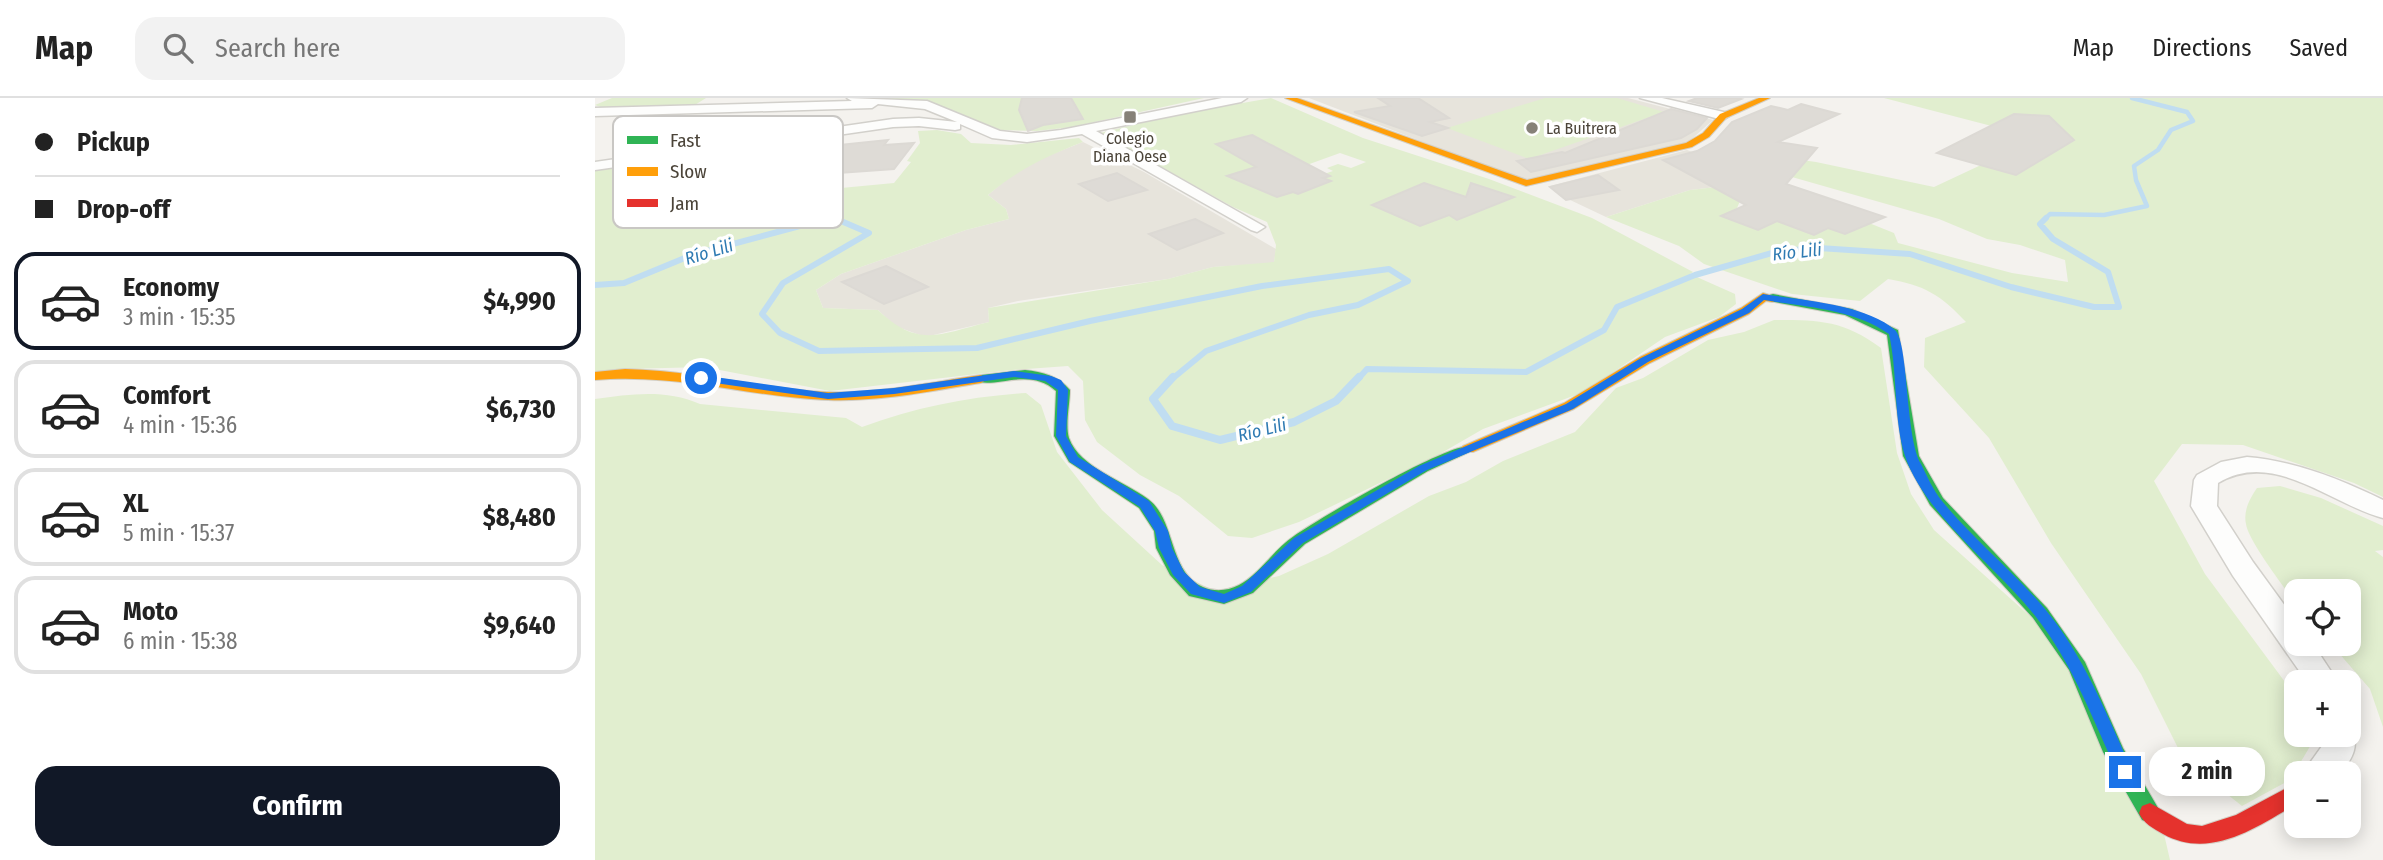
<!DOCTYPE html>
<meta charset="utf-8">
<style>
body{margin:0;font-family:"Fira Sans Condensed",sans-serif;background:#f2f2f2;color:#222;height:100vh;display:flex;flex-direction:column;font-size:26px;white-space:nowrap}
*{box-sizing:border-box;margin:0}
p{font-size:23px;color:#767676}
.icon{flex:none;width:38px;height:38px;fill:none;stroke:currentColor;stroke-width:2;stroke-linecap:round;stroke-linejoin:round}
.map{position:relative;flex:1;overflow:hidden}
.drawer{display:flex;flex-direction:column;background:#fff;width:595px}
.drawer>*{flex:none}
.guide{display:grid;align-content:center;height:154px;padding:0 35px;background:#fff}
.controls{position:absolute;left:1689px;top:481px;display:grid;gap:14px}
.controls a{display:grid;place-items:center;width:77px;height:77px;border-radius:14px;background:#fff;box-shadow:0 4px 18px #0003;font-size:35px}
.end{position:absolute;width:32px;height:32px;margin:-16px;border:9px solid #1a73e8;background:#fff;box-shadow:0 0 0 4px #fff}
.from{border-radius:50%}
.bubble{position:absolute;height:49px;border-radius:21px;background:#fff;box-shadow:0 4px 18px #0003;font-size:23px;font-weight:700;line-height:49px;text-align:center}
.guide b{display:flex;align-items:center;gap:24px;height:66px;font-size:26px}
.guide b+b{border-top:2px solid #e0e0e0}
.guide i{width:18px;height:18px;background:#222}
ul{padding:0;list-style:none}
li{display:flex;align-items:center;gap:21px;height:98px;margin:0 14px 10px;padding:0 21px;border:4px solid #e0e0e0;border-radius:21px}
li div{flex:1}
li b{display:block;font-size:26px}
li em{font-style:normal;font-weight:700}
li.active{border-color:#111827}
li>.icon{width:63px;height:63px;stroke-width:1.5}
.cta{display:flex;gap:14px;margin-top:auto;padding:14px 35px}
.cta a{flex:1;height:80px;border-radius:21px;background:#111827;color:#fff;font-size:28px;font-weight:700;line-height:80px;text-align:center}
header{display:flex;align-items:center;gap:42px;box-sizing:border-box;height:98px;padding:0 35px;background:#fff;border-bottom:2px solid #e0e0e0}
header strong{font-size:33px}
nav{display:flex;gap:38px;margin-inline-start:auto;font-size:24px}
.search{width:490px;height:63px;background:#f2f2f2;display:flex;align-items:center;gap:18px;box-sizing:border-box;padding:0 24px;border-radius:21px;color:#767676;font-size:26px}
main{display:flex;flex:1;min-height:0}
.map>svg:first-child{display:block}
.residential{fill:#e7e4dc}
.green{fill:#e1eecf;fill-rule:evenodd}
.lines{fill:none;stroke-linecap:round;stroke-linejoin:round}
.stream-far2{stroke:#c0ddf1;stroke-width:4.5}
.stream-far1{stroke:#c0ddf1;stroke-width:6}
.stream{stroke:#c0ddf1;stroke-width:8}
.building{fill:#dedbd6;stroke:#dcd9d4;stroke-width:2}
.street-casing{stroke:#d2d0cb;stroke-width:3}
.fast-casing{stroke:#d3cfc5;stroke-width:2}
.slow-casing{stroke:#d3cfc5;stroke-width:2}
.jam-casing{stroke:#d3cfc5;stroke-width:2}
.street{fill:#fdfdfc;fill-rule:evenodd}
.fast{fill:#30b455;fill-rule:evenodd}
.slow{fill:#ff9f0a;fill-rule:evenodd}
.jam{fill:#e5322d;fill-rule:evenodd}
.route{fill:#1a73e8}
.poi-dot{fill:#868178;stroke:#fff;stroke-width:2.5}
.labels{text-anchor:middle;dominant-baseline:central;stroke-width:7;stroke-linejoin:round;paint-order:stroke}
.far-poi-label{font-size:16px;fill:#4b4439;stroke:#fff;text-anchor:start}
.far-water-label{font-size:18px;font-style:italic;fill:#2e7ab2;stroke:#fff}
.key{fill:#fff;stroke:#c9c7c4;stroke-width:2}
.key-label{font-size:19px;fill:#4b4439}
</style>
<header>
<strong>Map</strong>
<div class="search"><svg class="icon" aria-label="search" viewBox="0 0 24 24"><circle cx="10" cy="10" r="6"/><path d="M15 15l6 6"/></svg>Search here</div>
<nav><a>Map</a><a>Directions</a><a>Saved</a></nav>
</header>
<main>
<section class="drawer">
<div class="guide">
<b><i class="from"></i>Pickup</b>
<b><i></i>Drop-off</b>
</div>
<ul>
<li class="active"><svg class="icon" aria-label="car" viewBox="0 0 24 24"><path d="M5 17H2v-5l4-1 3-4h7l3 4 3 1v5h-3M9 17h6M6 11h13"/><circle cx="7" cy="17" r="2"/><circle cx="17" cy="17" r="2"/></svg><div><b>Economy</b><p>3 min · 15:35</p></div><em>$4,990</em></li>
<li><svg class="icon" aria-label="car" viewBox="0 0 24 24"><path d="M5 17H2v-5l4-1 3-4h7l3 4 3 1v5h-3M9 17h6M6 11h13"/><circle cx="7" cy="17" r="2"/><circle cx="17" cy="17" r="2"/></svg><div><b>Comfort</b><p>4 min · 15:36</p></div><em>$6,730</em></li>
<li><svg class="icon" aria-label="car" viewBox="0 0 24 24"><path d="M5 17H2v-5l4-1 3-4h7l3 4 3 1v5h-3M9 17h6M6 11h13"/><circle cx="7" cy="17" r="2"/><circle cx="17" cy="17" r="2"/></svg><div><b>XL</b><p>5 min · 15:37</p></div><em>$8,480</em></li>
<li><svg class="icon" aria-label="car" viewBox="0 0 24 24"><path d="M5 17H2v-5l4-1 3-4h7l3 4 3 1v5h-3M9 17h6M6 11h13"/><circle cx="7" cy="17" r="2"/><circle cx="17" cy="17" r="2"/></svg><div><b>Moto</b><p>6 min · 15:38</p></div><em>$9,640</em></li>
</ul>
<div class="cta"><a>Confirm</a></div>
</section>
<div class="map">
<svg width="1788" height="762" viewBox="0 0 1788 762">
<rect width="100%" height="100%" fill="#f4f2ee"/>
<g class="residential">
<path d="M714 0H1033L1118 22 1090 47 932 84Z"/>
<path d="M488 44 549 74 681 151 679 165 618 169 573 181 423 203 393 210 394 224 330 239 300 228 283 212 228 210 221 192 246 176 371 132 414 121 411 111 393 97 418 76 450 59Z"/>
<path d="M1092 52 1105 57 1121 89 1095 92 1011 119 973 101 955 88Z"/>
</g>
<g class="green">
<path d="M17 0H111L95 10 11 11 0 7Z"/>
<path d="M286 0H609L477 29 442 33 406 32 332 4Z"/>
<path d="M676 0 768 40 894 81 997 120 1098 174 1095 176 1140 196 1141 206 1124 219 1070 239 989 294 888 331 843 357 704 424 657 440 633 438 584 398 545 377 502 344 490 322 488 283 473 268 417 272 235 293 109 269 31 271 0 277V72L148 50V57L141 72 165 90 163 98 299 85 316 64 312 63 325 45 323 33 342 32 366 36 376 45 416 47 484 40 488 44C452 58 422 72 393 97L411 111 414 121 371 132 246 176 221 192 228 210 283 212C324 251 344 236 394 224L393 210 573 181 618 169 679 164 681 147 672 124 638 109 505 35 574 18ZM745 55 771 64 756 70 743 66 732 70 738 73 729 76 709 68Z"/>
<path d="M950 0H1022L1069 14 934 61 852 30Z"/>
<path d="M1289 0H1788V399L1759 385 1648 347 1587 346 1559 383 1610 476 1690 584 1701 604V637H1719L1720 640 1695 682 1647 708 1589 662 1546 576 1456 445 1394 340 1329 269 1330 240 1371 224C1346 197 1329 187 1293 181L1265 203 1197 196 1109 166 1084 148 1011 119 1095 92 1121 89 1145 103 1142 110 1127 118 1207 111 1234 130 1249 136 1274 125 1299 135 1303 145 1417 175 1473 184 1470 162 1425 147 1392 141 1344 121 1162 69 1163 56 1221 64 1339 89 1386 67 1421 77 1458 55 1435 38Z"/>
<path d="M1179 222C1224 222 1248 222 1286 250L1302 355 1316 396 1339 432 1457 538 1569 736 1575 762H0V301C36 296 71 291 105 306L251 320 267 329C322 309 373 299 431 295L446 307 462 354 507 412 567 467 620 493 684 478 733 456 834 398 871 384 908 363 980 334 1021 290 1048 280 1113 242 1149 234Z"/>
<path d="M1685 388 1726 400 1788 428V452L1780 453 1788 459V629L1775 591 1736 546H1754V494H1701V505C1690 491 1653 442 1651 426 1648 413 1655 400 1662 390Z"/>
</g>
<g class="lines">
<path class="stream-far2" d="M1449 122 1455 116 1509 117 1552 108 1541 82 1539 68 1563 52 1576 32 1598 23 1592 14 1537 0"/>
<g class="stream-far1">
<path d="M0 187 29 185 97 157 216 125 246 123 274 135 188 185 167 216 185 235 224 253 382 250 495 223 667 188 794 171 813 183 763 207 714 217 611 253 577 281"/>
<path d="M763 281 772 271 931 274 1009 232 1022 209 1100 177 1184 153 1224 150 1315 156 1416 189 1499 209H1524L1513 174 1458 141 1445 126 1451 120"/>
</g>
<path class="stream" d="M578 279 558 301 577 328 625 342 699 324 741 303 764 279"/>
</g>
<g class="building">
<path d="M427 0H476L488 21 448 27 433 33 424 12Z"/>
<path d="M783 0H823L854 20 835 24 853 30 827 38 759 14 795 8Z"/>
<path d="M1102 0H1141L1146 1 1123 10 1094 3Z"/>
<path d="M1206 6 1244 16 1183 44 1222 50 1191 86 1290 119 1250 136 1233 130 1219 137 1182 123 1163 132 1126 118 1151 107 1068 62 1102 53 1120 43 1137 24 1176 8 1193 12Z"/>
<path d="M1076 11 1112 20 1102 31 1086 40 936 74 922 63 967 54 970 55Z"/>
<path d="M1419 16 1454 18 1479 42 1421 77 1342 55Z"/>
<path d="M657 37 735 78 728 80 736 83 703 96 698 94 682 99 632 78 661 69 621 46Z"/>
<path d="M293 42 289 47 319 45 299 71 243 75 233 91 205 94 211 85 122 96 116 111 68 112 80 104 71 105 135 64 134 67 144 66 148 57Z"/>
<path d="M522 75 552 92 513 103 484 86Z"/>
<path d="M1003 77 1024 92 971 102 955 89Z"/>
<path d="M829 85 871 99 876 85 919 99 862 122 854 117 825 128 777 107Z"/>
<path d="M600 121 628 135 582 152 554 136Z"/>
<path d="M291 168 333 189 289 206 247 184Z"/>
</g>
<g class="lines">
<defs>
<g id="street">
<path d="M252 0 332 3 405 33 432 36 466 32 627 0H652L646 4 501 33 670 129 662 134 656 132 487 36 432 44 397 40 365 26V31L360 32 324 28 298 29 0 72V64L298 21 324 20 362 24 330 11 283 6 277 10 0 18V10L257 3Z"/>
<path d="M1045 0H1067L1133 15 1134 18 1128 22Z"/>
<path d="M1652 359C1700 363 1745 381 1788 402V420C1735 406 1679 351 1623 385L1622 408 1658 464 1701 523V546H1718L1743 584H1712L1638 478 1596 408 1599 382 1602 377 1626 364Z"/>
<path d="M1754 627C1766 646 1758 660 1745 676H1707L1727 648V637H1754Z"/>
</g>
<g id="fast">
<path d="M1178 196 1257 211 1303 232 1324 358 1348 400 1452 510 1490 564 1528 650 1566 715 1563 722 1555 725 1547 722 1508 654 1474 572 1438 520 1335 407 1308 358 1292 237 1250 217 1174 203V197Z"/>
<path d="M430 272C448 274 463 278 475 292 475 306 470 327 474 340 485 370 528 382 553 401 581 421 573 474 608 489 620 494 632 493 644 487 665 476 679 451 699 438 723 421 857 342 878 348L881 351 833 373 710 446 658 495 629 506 594 498 575 477 561 450 559 433 544 410 474 364 459 338 461 293C433 267 395 294 379 281L386 277Z"/>
</g>
<g id="slow">
<path d="M690 0H702L932 82 1091 45 1108 35 1125 16 1164 0H1175L1131 20 1114 39 1097 49 931 88Z"/>
<path d="M1168 195 1184 200 1178 204 1171 203 1154 216 1055 265 979 311 878 354H868L865 351 868 348 969 305 1045 259 1146 210Z"/>
<path d="M30 271C98 272 164 291 232 294 283 296 335 284 386 277L393 281 386 285C335 293 284 304 233 302 153 299 82 275 0 282V274Z"/>
</g>
<path id="jam" d="M1701 685V706C1661 730 1615 762 1568 736 1559 731 1548 725 1544 715L1547 708 1555 705 1592 726 1607 728 1641 717Z"/>
</defs>
<use href="#street" class="street-casing"/>
<use href="#fast" class="fast-casing"/>
<use href="#slow" class="slow-casing"/>
<use href="#jam" class="jam-casing"/>
<use href="#street" class="street"/>
<use href="#fast" class="fast"/>
<use href="#slow" class="slow"/>
<use href="#jam" class="jam"/>
</g>
<path class="route" d="M1168 196C1205 202 1271 206 1300 232 1314 245 1310 339 1326 366 1332 378 1338 392 1347 403 1378 441 1418 473 1450 511 1490 559 1512 618 1538 674L1536 679H1525C1498 624 1479 567 1441 519 1403 470 1329 416 1310 358 1298 319 1303 276 1294 236 1259 211 1211 209 1169 202L1154 215 1053 264 978 311 832 372 708 445 656 494 629 505 596 496 578 477 564 450 560 433 545 409 475 364 461 338 463 292 450 283 419 279 299 296 233 301 106 283 101 280 106 277 233 295 299 290 419 273 456 278 466 282 473 292 471 338 483 359 554 403 573 433 577 450 589 474 605 489 629 496 647 488 699 440 824 368 971 306 1046 260 1147 211Z"/>
<g class="poi-dot">
<rect x="528" y="12" width="14" height="14" rx="3.5"/>
<circle cx="937" cy="30" r="7"/>
</g>
<g class="labels">
<g class="far-poi-label">
<text x="951" y="30">La Buitrera</text>
<text x="535" y="40" text-anchor="middle">Colegio<tspan x="535" dy="18">Diana Oese</tspan></text>
</g>
<g class="far-water-label">
<text transform="translate(114 154) rotate(-17)">Río Lili</text>
<text transform="translate(1202 154) rotate(-6)">Río Lili</text>
<text transform="translate(667 332) rotate(-14)">Río Lili</text>
</g>
</g>
<rect x="18" y="18" width="230" height="112" rx="10" class="key"/>
<rect x="32" y="38" width="31" height="8" fill="#30b455"/>
<rect x="32" y="69" width="31" height="9" fill="#ff9f0a"/>
<rect x="32" y="101" width="31" height="8" fill="#e5322d"/>
<g class="key-label">
<text x="75" y="49">Fast</text>
<text x="75" y="80">Slow</text>
<text x="75" y="112">Jam</text>
</g>
</svg>
<div class="controls">
<a><svg class="icon" aria-label="locate" viewBox="0 0 24 24"><circle cx="12" cy="12" r="6"/><path d="M12 2v4M12 18v4M2 12h4M18 12h4"/></svg></a>
<a>+</a>
<a>−</a>
</div>
<i class="end from" style="left:106px;top:280px"></i>
<i class="end" style="left:1530px;top:674px"></i>
<div class="bubble" style="left:1554px;top:649px;width:116px">2 min</div>
</div>
</main>
